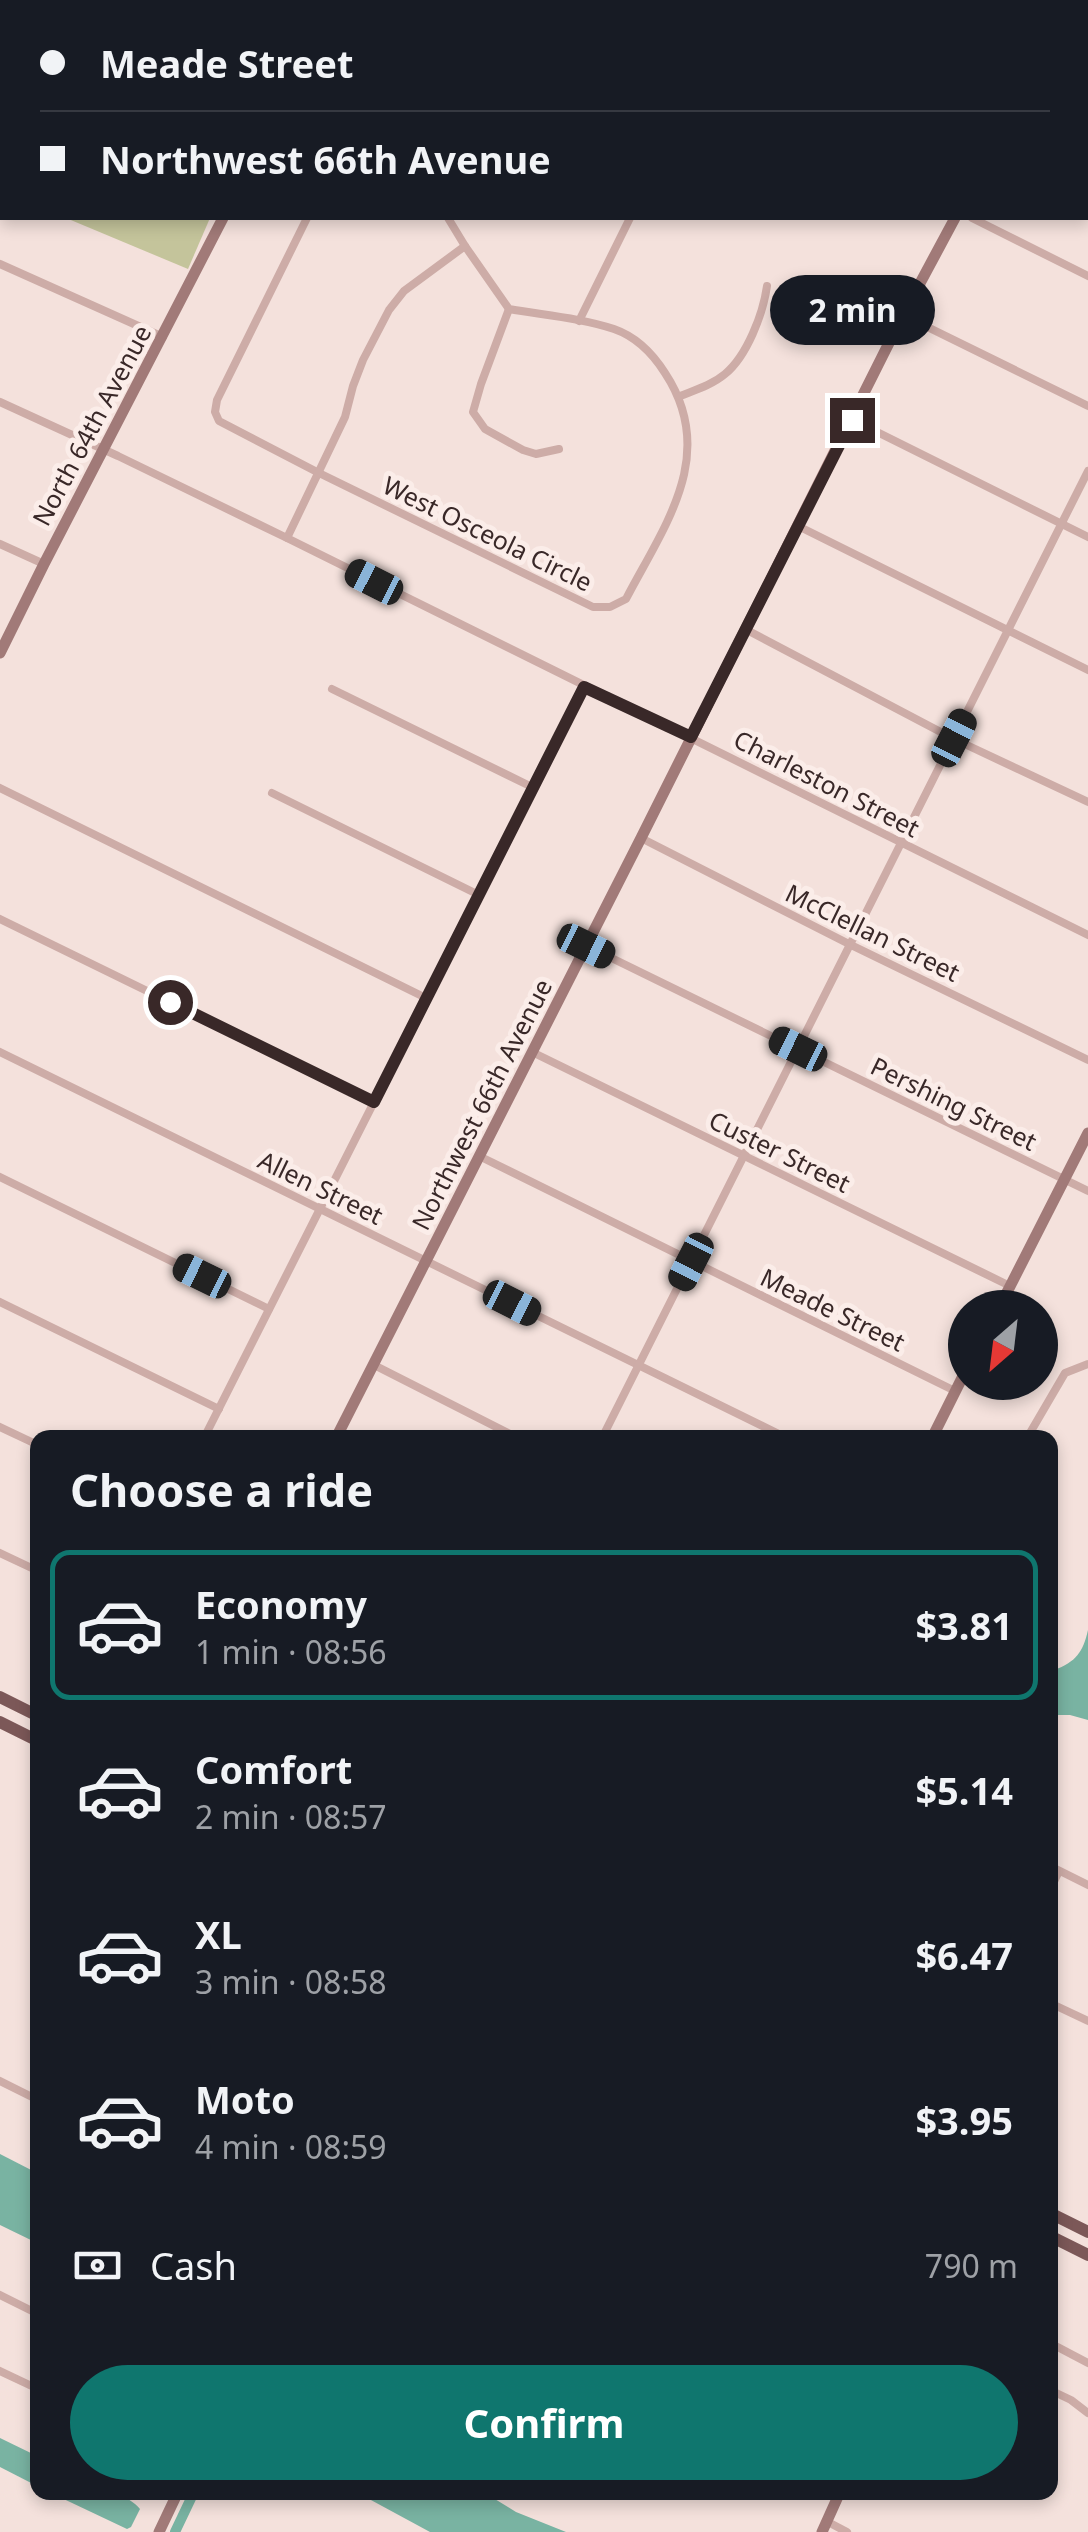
<!DOCTYPE html>
<meta charset="utf-8">
<style>
body{margin:0;font-family:"Noto Sans",sans-serif;background:#242831;color:#f1f3f6;height:100vh;display:flex;flex-direction:column;font-size:38px;white-space:nowrap}
*{box-sizing:border-box;margin:0}
p{font-size:32px;color:#9ea1a6}
.icon{flex:none;width:55px;height:55px;fill:none;stroke:currentColor;stroke-width:2;stroke-linecap:round;stroke-linejoin:round}
.map{position:relative;flex:1;overflow:hidden}
.sheet{position:absolute;left:30px;top:1430px;width:1028px;height:1070px;display:flex;flex-direction:column;background:#171b24;border-radius:20px;box-shadow:0 5px 15px #0003}
.sheet>*{flex:none}
.guide{position:absolute;left:0px;top:0px;width:1090px;height:220px;box-shadow:0 5px 15px #0003;display:grid;align-content:center;height:220px;padding:0 40px;background:#171b24}
.needle{width:65px;rotate:208deg}
.fabs{position:absolute;left:948px;top:1290px;display:grid;gap:20px}
.fabs a{display:grid;place-items:center;width:110px;height:110px;border-radius:50%;background:#171b24;box-shadow:0 5px 15px #0003;font-size:50px}
.end{position:absolute;width:45px;height:45px;margin:-22px;border:12px solid #392828;background:#fff;box-shadow:0 0 0 5px #fff}
.from{border-radius:50%}
.bubble{position:absolute;height:70px;border-radius:35px;background:#171b24;box-shadow:0 5px 15px #0003;font-size:32px;font-weight:700;line-height:70px;text-align:center}
.car{position:absolute;width:30px;height:60px;margin:-30px -15px;border-radius:12px;box-shadow:0 0 8px 2px #0007;background:linear-gradient(#222 24%,#8ab4d8 0 40%,#222 0 76%,#8ab4d8 0 86%,#222 0)}
.guide b{display:flex;align-items:center;gap:35px;height:95px;font-size:38px}
.guide b+b{border-top:2px solid #363941}
.guide i{width:25px;height:25px;background:#f1f3f6}
ul{padding:0;list-style:none}
li{display:flex;align-items:center;gap:30px;height:150px;margin:0 20px 15px;padding:0 20px;border:5px solid transparent;border-radius:20px}
li div{flex:1}
li b{display:block;font-size:38px}
li em{font-style:normal;font-weight:700}
li.active{border-color:#0f766e}
li>.icon{width:90px;height:90px;stroke-width:1.5}
h2{padding:0 40px;font-size:45px;line-height:120px}
.pay{display:flex;align-items:center;gap:25px;height:110px;padding:0 40px;font-size:38px}
.pay p{margin-inline-start:auto}
.primary-button{display:flex;gap:20px;margin-top:auto;padding:20px 40px}
.primary-button a{flex:1;height:115px;border-radius:60px;background:#0f766e;color:#fff;font-size:40px;font-weight:700;line-height:115px;text-align:center}
.map>svg:first-child{display:block}
.green{fill:#c4c49b}
.water{fill:#79b3a2}
.lines{fill:none;stroke-linecap:round;stroke-linejoin:round}
.canal{stroke:#79b3a2;stroke-width:10}
.street{stroke:#cdaca7;stroke-width:8}
.secondary{stroke:#a17a78;stroke-width:11}
.primary{stroke:#7c5858;stroke-width:12}
.route{stroke:#392828;stroke-width:12}
.labels{text-anchor:middle;dominant-baseline:central;stroke-width:10;stroke-linejoin:round;paint-order:stroke}
.street-label{font-size:25px;fill:#392828;stroke:#fbede9}
</style>
<div class="map">
<svg width="1088" height="2532" viewBox="0 0 1088 2532">
<rect width="100%" height="100%" fill="#f4e1dc"/>
<path class="green" d="M66 218H210L188 269Z"/>
<g class="water">
<path d="M1088 1630V1720L1070 1715H1050V1669L1054 1670C1076 1662 1083 1652 1088 1630Z"/>
<path d="M0 2154 37 2173V2243L0 2225Z"/>
<path d="M0 2438 37 2456V2486L0 2467Z"/>
<path d="M51 2493C80 2492 120 2485 140 2509L131 2527 127 2529Z"/>
<path d="M358 2493H485L516 2512 566 2532H430Z"/>
</g>
<g class="lines">
<path class="canal" d="M175 2532 194 2492"/>
<g class="street">
<path d="M249 0 254 2"/>
<path d="M640 0 645 2"/>
<path d="M796 2 797 0"/>
<path d="M1088 11V12"/>
<path d="M307 218 217 400 215 412 219 421 319 473 593 607H610L626 599C664 526 719 455 665 373 653 354 637 337 614 329 581 318 543 315 509 309L465 246 448 218"/>
<path d="M972 218 1088 276"/>
<path d="M0 264 163 337"/>
<path d="M509 309 481 384 473 412 485 429 523 450 536 454 559 449"/>
<path d="M903 315 1088 406"/>
<path d="M579 321 630 218"/>
<path d="M680 396C695 390 712 385 725 374 747 356 763 314 767 286"/>
<path d="M0 402 118 456 287 538 1088 935"/>
<path d="M851 419 1088 537"/>
<path d="M798 526 1088 670"/>
<path d="M287 538 345 417 353 386 363 360 389 310 404 291 465 246"/>
<path d="M0 544 44 564"/>
<path d="M745 629 954 739 1088 802"/>
<path d="M332 689 534 788"/>
<path d="M0 788 426 998"/>
<path d="M272 793 479 895"/>
<path d="M641 838 851 945 1088 1060"/>
<path d="M0 919 374 1102"/>
<path d="M587 946 1088 1191"/>
<path d="M0 1052 787 1438"/>
<path d="M532 1052 1010 1286"/>
<path d="M479 1156 955 1391"/>
<path d="M0 1177 269 1309"/>
<path d="M0 1302 219 1409"/>
<path d="M374 1365 518 1438"/>
<path d="M0 1427 38 1445"/>
<path d="M204 1438 584 687"/>
<path d="M602 1438 1088 471"/>
<path d="M1027 1438 1065 1373 1088 1364"/>
<path d="M0 1553 38 1571"/>
<path d="M1050 1866 1088 1885"/>
<path d="M1050 1890 1059 1871"/>
<path d="M1050 2003 1088 2021"/>
<path d="M0 2081 38 2100"/>
<path d="M0 2295 38 2314"/>
<path d="M1050 2343 1088 2363"/>
<path d="M0 2371 38 2389"/>
<path d="M1050 2390 1071 2400 1088 2413"/>
<path d="M828 2522 847 2532"/>
</g>
<g class="secondary">
<path d="M327 2 328 0"/>
<path d="M341 2 343 0"/>
<path d="M1066 2 1067 0"/>
<path d="M0 653 44 564 223 218"/>
<path d="M999 1308 1088 1133"/>
<path d="M336 1438 641 838 903 315 955 218"/>
<path d="M932 1438 965 1372"/>
<path d="M159 2532 178 2492"/>
<path d="M822 2532 840 2492"/>
</g>
<g class="primary">
<path d="M0 1697 38 1716"/>
<path d="M0 1722 38 1741"/>
<path d="M1050 2213 1088 2232"/>
<path d="M1050 2236 1088 2255"/>
</g>
</g>
<g class="lines">
<path class="route" d="M170 1002 374 1102 584 687 691 737 852 420"/>
</g>
<g class="labels">
<g class="street-label">
<text transform="translate(91 425) rotate(-62)">North 64th Avenue</text>
<text transform="translate(488 533) rotate(26)">West Osceola Circle</text>
<text transform="translate(827 783) rotate(27)">Charleston Street</text>
<text transform="translate(873 932) rotate(26)">McClellan Street</text>
<text transform="translate(954 1103) rotate(26)">Pershing Street</text>
<text transform="translate(481 1104) rotate(-63)">Northwest 66th Avenue</text>
<text transform="translate(780 1151) rotate(26)">Custer Street</text>
<text transform="translate(321 1187) rotate(26)">Allen Street</text>
<text transform="translate(833 1309) rotate(26)">Meade Street</text>
</g>
</g>
</svg>
<div class="fabs">
<a><svg class="needle" viewBox="-14 -14 28 28"><path d="M0-13l5 13h-10z" fill="#e53935"/><path d="M0 13l5-13h-10z" fill="#9ea1a6"/></svg></a>
</div>
<i class="end from" style="left:170px;top:1002px"></i>
<i class="end" style="left:852px;top:420px"></i>
<div class="bubble" style="left:770px;top:275px;width:165px">2 min</div>
<i class="car" style="left:374px;top:582px;rotate:297deg"></i>
<i class="car" style="left:954px;top:738px;rotate:27deg"></i>
<i class="car" style="left:586px;top:946px;rotate:116deg"></i>
<i class="car" style="left:798px;top:1049px;rotate:296deg"></i>
<i class="car" style="left:691px;top:1262px;rotate:207deg"></i>
<i class="car" style="left:202px;top:1276px;rotate:296deg"></i>
<i class="car" style="left:512px;top:1303px;rotate:117deg"></i>
<div class="guide">
<b><i class="from"></i>Meade Street</b>
<b><i></i>Northwest 66th Avenue</b>
</div>
<section class="sheet">
<h2>Choose a ride</h2>
<ul>
<li class="active"><svg class="icon" aria-label="car" viewBox="0 0 24 24"><path d="M5 17H2v-5l4-1 3-4h7l3 4 3 1v5h-3M9 17h6M6 11h13"/><circle cx="7" cy="17" r="2"/><circle cx="17" cy="17" r="2"/></svg><div><b>Economy</b><p>1 min · 08:56</p></div><em>$3.81</em></li>
<li><svg class="icon" aria-label="car" viewBox="0 0 24 24"><path d="M5 17H2v-5l4-1 3-4h7l3 4 3 1v5h-3M9 17h6M6 11h13"/><circle cx="7" cy="17" r="2"/><circle cx="17" cy="17" r="2"/></svg><div><b>Comfort</b><p>2 min · 08:57</p></div><em>$5.14</em></li>
<li><svg class="icon" aria-label="car" viewBox="0 0 24 24"><path d="M5 17H2v-5l4-1 3-4h7l3 4 3 1v5h-3M9 17h6M6 11h13"/><circle cx="7" cy="17" r="2"/><circle cx="17" cy="17" r="2"/></svg><div><b>XL</b><p>3 min · 08:58</p></div><em>$6.47</em></li>
<li><svg class="icon" aria-label="car" viewBox="0 0 24 24"><path d="M5 17H2v-5l4-1 3-4h7l3 4 3 1v5h-3M9 17h6M6 11h13"/><circle cx="7" cy="17" r="2"/><circle cx="17" cy="17" r="2"/></svg><div><b>Moto</b><p>4 min · 08:59</p></div><em>$3.95</em></li>
</ul>
<div class="pay"><svg class="icon" aria-label="cash" viewBox="0 0 24 24"><path d="M3 7h18v10H3z"/><circle cx="12" cy="12" r="2"/></svg>Cash<p>790 m</p></div>
<div class="primary-button"><a>Confirm</a></div>
</section>
</div>
